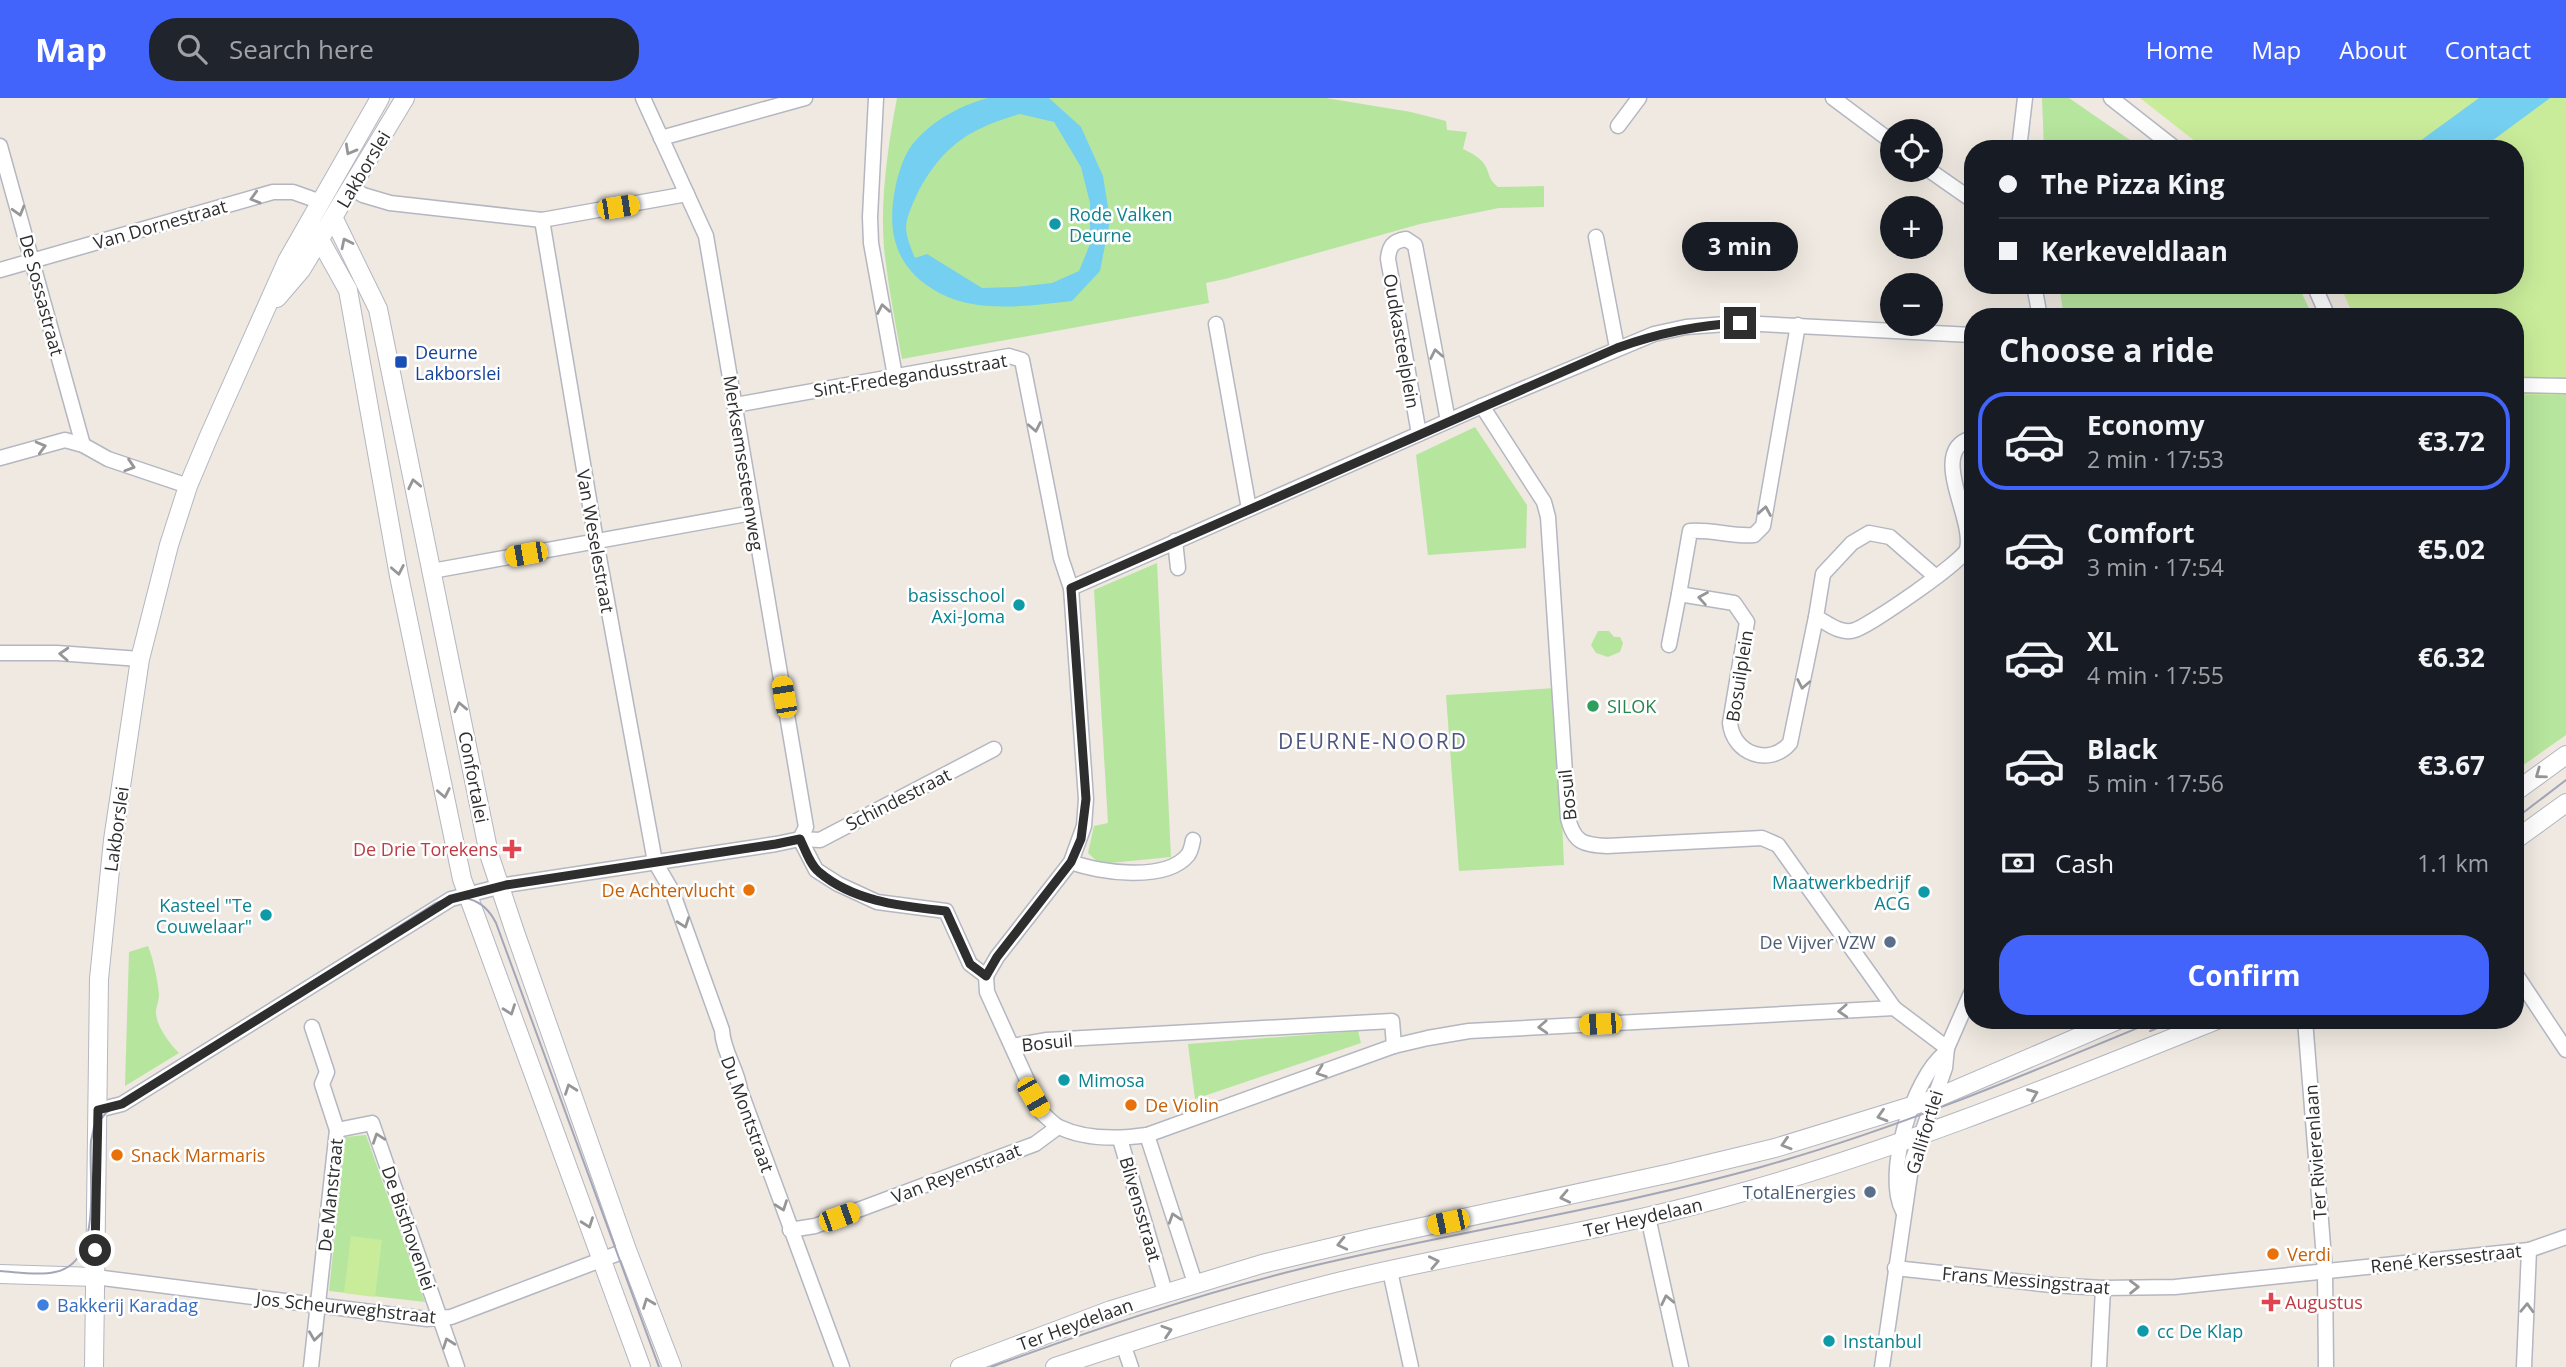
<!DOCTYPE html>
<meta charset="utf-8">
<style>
body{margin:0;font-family:"Open Sans",sans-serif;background:#20242c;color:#f1f3f6;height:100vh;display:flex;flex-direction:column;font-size:26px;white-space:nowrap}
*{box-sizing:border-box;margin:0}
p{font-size:23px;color:#9ea1a6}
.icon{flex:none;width:38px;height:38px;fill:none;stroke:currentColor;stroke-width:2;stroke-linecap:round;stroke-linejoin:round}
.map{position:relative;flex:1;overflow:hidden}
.sheet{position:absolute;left:1964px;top:210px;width:560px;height:721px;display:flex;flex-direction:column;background:#171b24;border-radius:28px;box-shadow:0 7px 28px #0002}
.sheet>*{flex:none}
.hud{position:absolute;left:1964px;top:42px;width:560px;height:154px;border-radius:28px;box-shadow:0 7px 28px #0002;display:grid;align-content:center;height:154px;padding:0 35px;background:#171b24}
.buttons{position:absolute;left:1880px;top:21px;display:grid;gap:14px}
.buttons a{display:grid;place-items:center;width:63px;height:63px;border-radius:50%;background:#171b24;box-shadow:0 7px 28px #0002;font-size:35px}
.end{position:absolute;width:32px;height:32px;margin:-16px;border:9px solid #2e2e2e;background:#fff;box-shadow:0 0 0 4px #fff}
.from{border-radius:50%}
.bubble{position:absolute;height:49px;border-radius:24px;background:#171b24;box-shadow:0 7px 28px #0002;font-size:23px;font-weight:700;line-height:49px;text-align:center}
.car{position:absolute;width:21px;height:42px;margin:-21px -10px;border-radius:9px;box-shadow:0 0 5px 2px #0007;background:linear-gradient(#f5c518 24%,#345 0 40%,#f5c518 0 76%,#345 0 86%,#f5c518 0)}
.hud b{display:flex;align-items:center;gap:24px;height:66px;font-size:26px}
.hud b+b{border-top:2px solid #363941}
.hud i{width:18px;height:18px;background:#f1f3f6}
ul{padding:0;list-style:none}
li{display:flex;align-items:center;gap:21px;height:98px;margin:0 14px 10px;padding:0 21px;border:4px solid transparent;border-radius:28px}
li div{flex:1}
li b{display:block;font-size:26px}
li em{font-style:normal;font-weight:700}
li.selected{border-color:#4264fb}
li>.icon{width:63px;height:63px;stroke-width:1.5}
h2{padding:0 35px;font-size:32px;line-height:84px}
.pay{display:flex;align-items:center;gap:18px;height:77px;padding:0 35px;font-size:26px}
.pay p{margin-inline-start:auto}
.cta{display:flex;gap:14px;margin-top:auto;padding:14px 35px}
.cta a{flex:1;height:80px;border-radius:28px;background:#4264fb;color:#fff;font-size:28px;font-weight:700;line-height:80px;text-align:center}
header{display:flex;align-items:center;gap:42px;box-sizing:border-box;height:98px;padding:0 35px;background:#4264fb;color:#fff}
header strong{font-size:33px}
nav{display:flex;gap:38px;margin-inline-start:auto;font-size:24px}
.search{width:490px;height:63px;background:#20242c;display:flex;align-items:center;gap:18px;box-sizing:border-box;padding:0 24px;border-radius:28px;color:#9ea1a6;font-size:26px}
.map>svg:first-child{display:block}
.green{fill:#b6e59e}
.pitch{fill:#c9ec9a}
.water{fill:#75cff0;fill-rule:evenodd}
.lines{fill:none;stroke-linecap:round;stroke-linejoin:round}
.minor-casing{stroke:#b4b7c1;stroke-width:17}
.tertiary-casing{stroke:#b4b7c1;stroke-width:20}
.minor{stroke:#fff;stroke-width:14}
.tertiary{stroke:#fff;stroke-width:18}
.tram{stroke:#a3a6b8;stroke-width:2}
.oneway{stroke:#969696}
.route{stroke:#2e2e2e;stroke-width:9}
.culture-dot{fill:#0f9aa8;stroke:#fff;stroke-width:2.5}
.transit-dot{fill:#1a4fb4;stroke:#fff;stroke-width:2.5}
.leisure-dot{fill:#2e9e5b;stroke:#fff;stroke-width:2.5}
.health-dot{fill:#e0444e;stroke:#fff;stroke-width:2.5}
.food-dot{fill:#e8710a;stroke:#fff;stroke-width:2.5}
.service-dot{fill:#5c6f8a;stroke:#fff;stroke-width:2.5}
.shop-dot{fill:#3f7fe0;stroke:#fff;stroke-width:2.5}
.labels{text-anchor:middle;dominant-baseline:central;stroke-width:5;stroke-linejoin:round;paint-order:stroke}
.street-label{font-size:18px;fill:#2e2e2e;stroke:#fff}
.culture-label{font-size:18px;fill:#0d838f;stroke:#fff;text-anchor:start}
.transit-label{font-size:18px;fill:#164399;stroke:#fff;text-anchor:start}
.leisure-label{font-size:18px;fill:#27864d;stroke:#fff;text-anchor:start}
.health-label{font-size:18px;fill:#be3a42;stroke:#fff;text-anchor:end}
.food-label{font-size:18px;fill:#c56008;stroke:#fff;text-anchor:start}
.service-label{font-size:18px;fill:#4e5e75;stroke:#fff;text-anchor:end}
.shop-label{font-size:18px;fill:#366cbe;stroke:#fff;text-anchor:start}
.quarter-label{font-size:21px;letter-spacing:2px;fill:#4d5680;stroke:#fff}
</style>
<header>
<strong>Map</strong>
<div class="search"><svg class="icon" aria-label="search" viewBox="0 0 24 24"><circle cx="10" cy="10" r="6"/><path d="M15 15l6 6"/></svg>Search here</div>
<nav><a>Home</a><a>Map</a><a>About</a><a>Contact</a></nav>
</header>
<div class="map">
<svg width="2566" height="1269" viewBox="0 0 2566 1269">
<rect width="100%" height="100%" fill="#efe9e1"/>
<g class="green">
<path d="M897 0H1326L1411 14 1446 23 1447 32 1467 34 1463 51C1471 55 1482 60 1486 69 1491 80 1488 80 1498 89L1544 88V109L1499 110 1420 126 1225 181 1206 185 1209 205 902 261C895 224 888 187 884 150 880 101 888 48 897 0Z"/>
<path d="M2042 0H2069L2143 51H2044Z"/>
<path d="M2059 187H2298L2313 219H2064Z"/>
<path d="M2515 297H2566V637L2515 673Z"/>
<path d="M1475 329 1527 407 1526 450 1428 457 1416 357Z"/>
<path d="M1157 465 1171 759 1100 766 1088 755 1094 728 1108 725 1094 492Z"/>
<path d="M1598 533H1609L1614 539H1620L1623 545 1620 554 1608 559 1596 555 1591 547Z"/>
<path d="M1556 590 1564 767 1459 773 1446 597Z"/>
<path d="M148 848C154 864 157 879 159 896 159 902 157 907 156 912 155 927 169 945 179 955L125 988 129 854Z"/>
<path d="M1358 933 1361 945 1195 1001 1188 946Z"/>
<path d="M366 1037 425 1204 329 1193 345 1039Z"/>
</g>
<g class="pitch">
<path d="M2140 0H2566V297H2515V219H2354L2340 187H2515V51H2205Z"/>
<path d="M351 1138 382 1142 375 1199 344 1195Z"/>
</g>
<g class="water">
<path d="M988 0H1049L1081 29 1103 78 1110 122 1100 173 1072 203C1027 208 971 217 931 190 892 165 887 128 896 86 899 74 904 57 912 47 931 23 959 8 988 0ZM1020 16 1054 24 1081 69 1090 105V146L1079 173 1052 185 1015 189 982 190 927 156 915 160C911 150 906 139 906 128 907 117 914 103 919 92 944 47 971 30 1020 16Z"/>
<path d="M2479 0H2550L2481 51H2409Z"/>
</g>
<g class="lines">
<defs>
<g id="minor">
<path d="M643 0 706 138 806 729 800 741"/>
<path d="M876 0 870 119 871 145 895 278"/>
<path d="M1833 0 1892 44"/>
<path d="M2111 0 2176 51"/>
<path d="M1618 28 1639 0"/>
<path d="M661 40 805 0"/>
<path d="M0 48 83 347"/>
<path d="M2019 51 2025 0"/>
<path d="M1929 72 1972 102"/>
<path d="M352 90 363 97 390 105 542 122 687 96"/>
<path d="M542 122 596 443 655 764 672 793 722 932C723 954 737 970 740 992L842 1269"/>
<path d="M1596 139 1617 250"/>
<path d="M0 172 273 94H293L321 104"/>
<path d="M2034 187 2040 219"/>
<path d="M2314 187 2328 219"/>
<path d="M1216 226 1249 411"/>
<path d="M1798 227 1763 428 1754 437C1732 439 1712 431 1690 433L1679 496 1734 505 1747 524 1730 625C1733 656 1770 669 1790 645L1816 519"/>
<path d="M2515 287 2566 288"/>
<path d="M735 307 1009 258 1022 262 1061 460 1071 490 1086 701 1084 728 1071 764 997 859 986 878"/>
<path d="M1482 308 1544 404 1548 419 1568 720C1574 745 1584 747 1607 748L1762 740 1778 747 1894 910"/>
<path d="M1419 336 1388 161C1389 148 1393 143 1406 141L1415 147 1448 323"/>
<path d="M0 360 65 342 83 347 108 361 188 388"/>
<path d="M1175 443 1178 470"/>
<path d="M432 473 752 415"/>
<path d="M1936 479 1890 439 1869 435 1852 445 1823 476 1816 519C1827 525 1841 537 1855 532 1870 527 1964 463 1967 451 1975 420 1927 353 1972 340"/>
<path d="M1071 490 1482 308 1654 236 1686 229 1740 225 1972 237"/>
<path d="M1669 547 1679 496"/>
<path d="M0 555H57L140 561"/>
<path d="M800 741 816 772 838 786 877 804 946 813 970 866 986 878 987 894 1042 1015C1047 1019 1053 1026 1059 1029 1086 1042 1119 1041 1147 1037L1394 948 1428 940 1469 933 1894 910 1947 950"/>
<path d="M1071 764C1100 775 1166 784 1188 757 1191 753 1192 747 1193 742"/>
<path d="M2515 875 2566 952"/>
<path d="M2305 922 2325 1173 2326 1269"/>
<path d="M1012 948 1047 942 1392 923 1394 948"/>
<path d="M98 1012 122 1006 451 801 506 787 776 746 800 741 820 742 994 651"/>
<path d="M337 1032 372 1025 457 1269"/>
<path d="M1147 1037 1195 1185"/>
<path d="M1120 1041 1165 1194"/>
<path d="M1903 1113C1883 1077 1913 980 1945 955"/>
<path d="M1648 1119 1681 1269"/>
<path d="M790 1132 815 1128 1035 1046 1058 1029"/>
<path d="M1895 1170 2052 1187 2103 1190 2175 1189 2529 1152 2566 1139"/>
<path d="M1390 1173 1411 1269"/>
<path d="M95 1179 427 1221 451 1219 627 1152"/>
<path d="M1123 1246 1131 1269"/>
<path d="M311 1269 337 1032 322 986 327 974 312 929"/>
<path d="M1882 1269 1912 1063 1945 970 1947 950 1972 893"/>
<path d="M2099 1269 2103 1190"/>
<path d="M2524 1269 2529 1152"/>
</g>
<g id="tertiary">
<path d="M333 119 378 211 489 756 515 834 627 1152 672 1269"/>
<path d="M310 124 348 192 399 478 462 781 641 1269"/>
<path d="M277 200 301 172 405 0"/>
<path d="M2515 694 2566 657"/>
<path d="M2515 742 2566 705"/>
<path d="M0 1176 95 1179"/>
<path d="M94 1269 99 881 113 742 140 561 169 447 188 388 209 338 287 163 380 0"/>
<path d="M960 1269 1111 1212 1262 1166 1371 1140 1671 1075 1775 1050 1934 1001 2118 922"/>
<path d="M1055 1269C1150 1237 1245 1207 1342 1183 1466 1153 1594 1135 1718 1101 1889 1055 2053 988 2217 922"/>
</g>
</defs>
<use href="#minor" class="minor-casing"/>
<use href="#tertiary" class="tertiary-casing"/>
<use href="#minor" class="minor"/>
<use href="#tertiary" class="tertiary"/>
<g class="tram">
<path d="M2515 721 2566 682"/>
<path d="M2150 933 2177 922"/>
<path d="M0 1173C17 1174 38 1178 55 1174 104 1165 88 1080 91 1043L94 1029 106 1015 434 806C460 794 483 799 496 825L659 1269"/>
<path d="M991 1269C1093 1232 1195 1197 1300 1171 1453 1134 1610 1111 1761 1069 1897 1031 2027 976 2157 922"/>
</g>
</g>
<defs><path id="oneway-chevron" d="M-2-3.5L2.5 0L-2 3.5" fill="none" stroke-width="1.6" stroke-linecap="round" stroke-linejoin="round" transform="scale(1.75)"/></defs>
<g class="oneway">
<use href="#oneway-chevron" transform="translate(350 52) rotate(119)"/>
<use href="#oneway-chevron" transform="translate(255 100) rotate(164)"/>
<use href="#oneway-chevron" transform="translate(19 113) rotate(74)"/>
<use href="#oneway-chevron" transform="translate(346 145) rotate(-116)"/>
<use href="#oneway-chevron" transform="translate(883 211) rotate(-100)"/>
<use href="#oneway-chevron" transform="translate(1436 256) rotate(-101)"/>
<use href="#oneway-chevron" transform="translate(1035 329) rotate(79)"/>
<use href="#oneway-chevron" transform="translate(41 349) rotate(-15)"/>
<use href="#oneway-chevron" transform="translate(130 368) rotate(18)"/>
<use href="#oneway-chevron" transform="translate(414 386) rotate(-102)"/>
<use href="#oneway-chevron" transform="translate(1765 413) rotate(-80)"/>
<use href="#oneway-chevron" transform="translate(398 472) rotate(79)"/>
<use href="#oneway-chevron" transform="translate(1703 500) rotate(-170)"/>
<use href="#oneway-chevron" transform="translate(64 556) rotate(-177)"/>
<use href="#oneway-chevron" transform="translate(1803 586) rotate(101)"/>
<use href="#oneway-chevron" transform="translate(460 609) rotate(-102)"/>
<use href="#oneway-chevron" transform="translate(2540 676) rotate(144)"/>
<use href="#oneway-chevron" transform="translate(444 695) rotate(79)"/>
<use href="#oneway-chevron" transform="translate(684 825) rotate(70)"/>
<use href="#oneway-chevron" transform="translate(510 912) rotate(70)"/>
<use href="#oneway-chevron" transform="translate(1843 913) rotate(177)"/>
<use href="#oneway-chevron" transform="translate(1543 929) rotate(177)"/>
<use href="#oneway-chevron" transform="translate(1321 974) rotate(160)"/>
<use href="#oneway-chevron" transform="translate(570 991) rotate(-110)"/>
<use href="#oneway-chevron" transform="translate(2033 996) rotate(-22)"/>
<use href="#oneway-chevron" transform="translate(1882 1018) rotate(163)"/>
<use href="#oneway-chevron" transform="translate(378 1040) rotate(-109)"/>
<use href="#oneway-chevron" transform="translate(1786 1046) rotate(163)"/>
<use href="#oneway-chevron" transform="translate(1565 1099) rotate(168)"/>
<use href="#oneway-chevron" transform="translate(782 1108) rotate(70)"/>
<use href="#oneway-chevron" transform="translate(1174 1120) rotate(-108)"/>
<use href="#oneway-chevron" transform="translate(588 1125) rotate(70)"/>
<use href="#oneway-chevron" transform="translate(1342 1146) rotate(167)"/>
<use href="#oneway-chevron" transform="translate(1434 1164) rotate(-12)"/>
<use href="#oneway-chevron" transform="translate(2134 1189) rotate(-1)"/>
<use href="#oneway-chevron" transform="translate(1667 1202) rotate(-102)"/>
<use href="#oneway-chevron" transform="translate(648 1205) rotate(-111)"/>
<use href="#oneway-chevron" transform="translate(2527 1210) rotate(-88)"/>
<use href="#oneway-chevron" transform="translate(1167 1233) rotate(-18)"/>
<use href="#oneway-chevron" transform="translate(315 1238) rotate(98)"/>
<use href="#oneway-chevron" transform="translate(448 1245) rotate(-110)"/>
</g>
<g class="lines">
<path class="route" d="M95 1152 98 1012 122 1006 451 801 506 787 776 746 800 741C805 751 810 767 819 774 854 804 902 808 946 813L970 866 986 878 997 859 1071 764 1081 741 1086 701 1071 490 1617 250C1658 235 1697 227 1740 225"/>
</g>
<g class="culture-dot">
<circle cx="1055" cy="126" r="7"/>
<circle cx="1019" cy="507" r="7"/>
<circle cx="1924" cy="794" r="7"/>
<circle cx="266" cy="817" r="7"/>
<circle cx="1064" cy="982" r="7"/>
<circle cx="2143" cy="1233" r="7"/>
<circle cx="1829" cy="1243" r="7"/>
</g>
<rect class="transit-dot" x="394" y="257" width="14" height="14" rx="3.5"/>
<circle class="leisure-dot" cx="1593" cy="608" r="7"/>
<g class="health-dot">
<path d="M508.5 740.5h7v7h7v7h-7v7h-7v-7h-7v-7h7z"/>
<path d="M2267.5 1193.5h7v7h7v7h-7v7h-7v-7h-7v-7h7z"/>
</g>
<g class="food-dot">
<circle cx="749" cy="792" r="7"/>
<circle cx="1131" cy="1007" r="7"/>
<circle cx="117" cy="1057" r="7"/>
<circle cx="2273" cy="1156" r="7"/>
</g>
<g class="service-dot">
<circle cx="1890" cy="844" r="7"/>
<circle cx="1870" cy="1094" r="7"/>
</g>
<circle class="shop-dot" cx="43" cy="1207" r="7"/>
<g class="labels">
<g class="street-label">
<text transform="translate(363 71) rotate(-59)">Lakborslei</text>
<text transform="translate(160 126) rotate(-16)">Van Dornestraat</text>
<text transform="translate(42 197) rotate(75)">De Sossastraat</text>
<text transform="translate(1402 243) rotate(80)">Oudkasteelplein</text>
<text transform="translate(910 277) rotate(-9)">Sint-Fredegandusstraat</text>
<text transform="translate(744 365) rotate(81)">Merksemsesteenweg</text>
<text transform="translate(596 443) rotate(80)">Van Weselestraat</text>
<text transform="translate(1739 578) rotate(-81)">Bosuilplein</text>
<text transform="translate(474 679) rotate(79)">Confortalei</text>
<text transform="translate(1567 697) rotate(-96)">Bosuil</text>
<text transform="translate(898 701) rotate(-27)">Schindestraat</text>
<text transform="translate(116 731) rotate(-82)">Lakborslei</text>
<text transform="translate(1047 944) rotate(-6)">Bosuil</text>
<text transform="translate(748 1016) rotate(70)">Du Montstraat</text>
<text transform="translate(1924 1034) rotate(-73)">Gallifortlei</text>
<text transform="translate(2315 1054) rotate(-94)">Ter Rivierenlaan</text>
<text transform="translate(956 1075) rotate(-21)">Van Reyenstraat</text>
<text transform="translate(330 1097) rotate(-84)">De Manstraat</text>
<text transform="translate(1141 1111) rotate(74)">Blivensstraat</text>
<text transform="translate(1643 1119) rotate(-13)">Ter Heydelaan</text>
<text transform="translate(409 1130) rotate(71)">De Bisthovenlei</text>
<text transform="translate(2446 1160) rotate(-6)">René Kerssestraat</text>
<text transform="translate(2026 1182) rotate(5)">Frans Messingstraat</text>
<text transform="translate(346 1209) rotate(6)">Jos Scheurweghstraat</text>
<text transform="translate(1075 1226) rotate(-20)">Ter Heydelaan</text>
</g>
<g class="culture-label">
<text x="1069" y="116">Rode Valken<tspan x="1069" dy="21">Deurne</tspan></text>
<text x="1005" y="497" text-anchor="end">basisschool<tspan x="1005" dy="21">Axi-Joma</tspan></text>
<text x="1910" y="784" text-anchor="end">Maatwerkbedrijf<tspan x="1910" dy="21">ACG</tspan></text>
<text x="252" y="807" text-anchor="end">Kasteel "Te<tspan x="252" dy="21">Couwelaar"</tspan></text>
<text x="1078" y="982">Mimosa</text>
<text x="2157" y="1233">cc De Klap</text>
<text x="1843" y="1243">Instanbul</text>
</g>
<g class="transit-label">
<text x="415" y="254">Deurne<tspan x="415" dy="21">Lakborslei</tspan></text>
</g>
<g class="leisure-label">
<text x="1607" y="608">SILOK</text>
</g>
<g class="health-label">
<text x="498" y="751">De Drie Torekens</text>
<text x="2285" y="1204" text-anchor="start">Augustus</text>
</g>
<g class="food-label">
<text x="735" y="792" text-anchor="end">De Achtervlucht</text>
<text x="1145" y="1007">De Violin</text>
<text x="131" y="1057">Snack Marmaris</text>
<text x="2287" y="1156">Verdi</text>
</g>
<g class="service-label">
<text x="1876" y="844">De Vijver VZW</text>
<text x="1856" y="1094">TotalEnergies</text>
</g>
<g class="shop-label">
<text x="57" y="1207">Bakkerij Karadag</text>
</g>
<g class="quarter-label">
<text x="1373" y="643">DEURNE-NOORD</text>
</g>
</g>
</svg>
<div class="buttons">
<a><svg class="icon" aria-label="locate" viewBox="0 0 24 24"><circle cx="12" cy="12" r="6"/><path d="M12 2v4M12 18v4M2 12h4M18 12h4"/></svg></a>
<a>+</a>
<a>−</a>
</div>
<i class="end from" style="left:95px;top:1152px"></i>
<i class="end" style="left:1740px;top:225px"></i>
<div class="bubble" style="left:1682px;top:124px;width:116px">3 min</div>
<i class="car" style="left:618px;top:109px;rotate:81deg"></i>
<i class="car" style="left:526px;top:456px;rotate:260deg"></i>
<i class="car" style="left:784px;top:599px;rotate:350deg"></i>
<i class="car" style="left:1600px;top:926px;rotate:267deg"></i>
<i class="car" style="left:1033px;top:999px;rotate:150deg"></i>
<i class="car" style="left:839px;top:1119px;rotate:70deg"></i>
<i class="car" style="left:1448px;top:1124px;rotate:258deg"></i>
<div class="hud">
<b><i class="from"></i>The Pizza King</b>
<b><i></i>Kerkeveldlaan</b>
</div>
<section class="sheet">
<h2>Choose a ride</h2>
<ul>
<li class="selected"><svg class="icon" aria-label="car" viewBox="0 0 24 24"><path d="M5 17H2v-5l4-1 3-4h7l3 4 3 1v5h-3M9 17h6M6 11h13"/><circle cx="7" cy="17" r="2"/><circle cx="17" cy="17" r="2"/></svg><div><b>Economy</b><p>2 min · 17:53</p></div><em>€3.72</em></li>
<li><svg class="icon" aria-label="car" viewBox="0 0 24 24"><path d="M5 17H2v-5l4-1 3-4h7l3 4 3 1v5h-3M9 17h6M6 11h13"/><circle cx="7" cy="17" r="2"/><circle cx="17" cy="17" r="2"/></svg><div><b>Comfort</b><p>3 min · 17:54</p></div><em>€5.02</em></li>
<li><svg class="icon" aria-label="car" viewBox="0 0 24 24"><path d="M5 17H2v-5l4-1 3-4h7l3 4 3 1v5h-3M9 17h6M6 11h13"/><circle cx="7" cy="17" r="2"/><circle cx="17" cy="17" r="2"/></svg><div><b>XL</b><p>4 min · 17:55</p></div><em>€6.32</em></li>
<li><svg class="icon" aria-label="car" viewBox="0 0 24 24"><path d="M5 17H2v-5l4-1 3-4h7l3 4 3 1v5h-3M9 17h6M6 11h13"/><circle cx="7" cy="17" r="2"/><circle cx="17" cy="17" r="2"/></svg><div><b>Black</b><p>5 min · 17:56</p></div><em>€3.67</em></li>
</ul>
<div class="pay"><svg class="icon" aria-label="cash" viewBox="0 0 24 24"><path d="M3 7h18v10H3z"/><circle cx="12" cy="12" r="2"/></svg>Cash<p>1.1 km</p></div>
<div class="cta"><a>Confirm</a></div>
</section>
</div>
